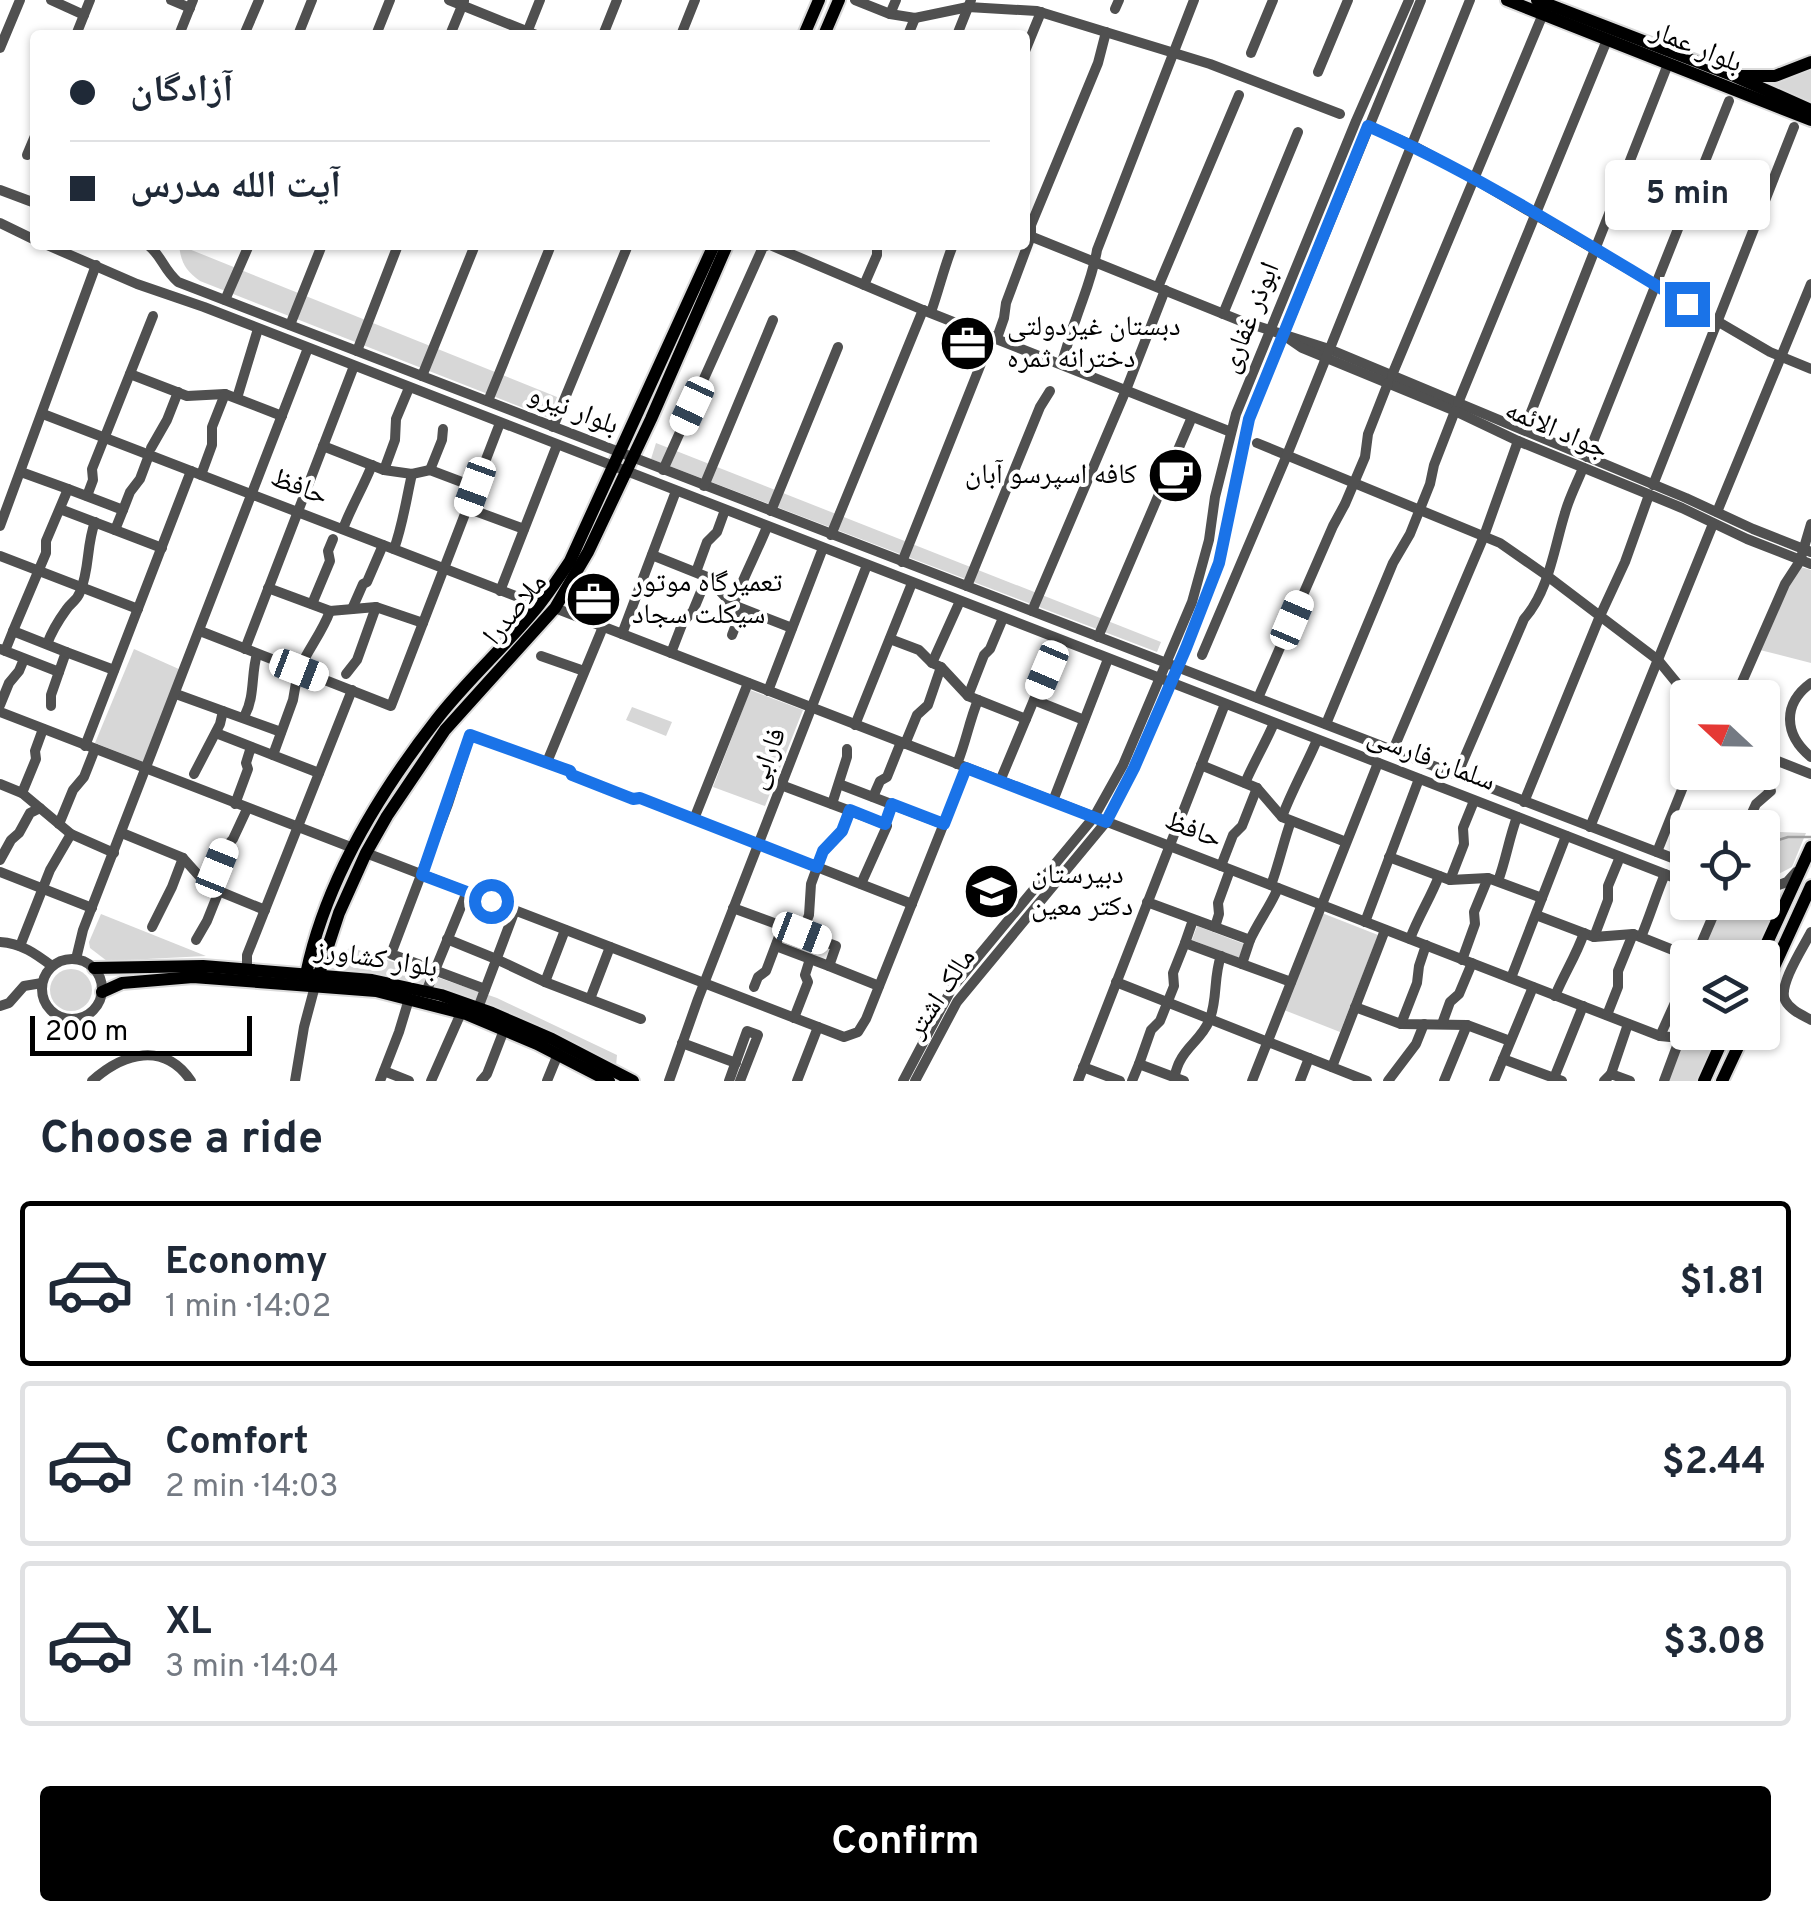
<!DOCTYPE html>
<meta charset="utf-8">
<style>
body{margin:0;font-family:Overpass,"Noto Naskh Arabic",sans-serif;background:#f6f6f7;color:#1f2937;height:100vh;display:flex;flex-direction:column;font-size:38px;white-space:nowrap}
*{box-sizing:border-box;margin:0}
p{font-size:32px;color:#747a83}
.icon{flex:none;width:55px;height:55px;fill:none;stroke:currentColor;stroke-width:2;stroke-linecap:round;stroke-linejoin:round}
.map{position:relative;height:1081px;overflow:hidden}
.drawer{display:flex;flex-direction:column;background:#fff;flex:1}
.drawer>*{flex:none}
.banner{position:absolute;left:30px;top:30px;width:1000px;height:220px;border-radius:10px;box-shadow:0 2px 8px #0004;display:grid;align-content:center;height:220px;padding:0 40px;background:#fff}
.needle{width:65px;rotate:292deg}
.controls{position:absolute;left:1670px;top:680px;display:grid;gap:20px}
.controls a{display:grid;place-items:center;width:110px;height:110px;border-radius:10px;background:#fff;box-shadow:0 2px 8px #0004;font-size:50px}
.scale{position:absolute;left:30px;bottom:25px;width:222px;box-sizing:border-box;padding-left:10px;border:5px solid #000;border-top:0;font-size:28px;line-height:35px;white-space:nowrap;color:#000;-webkit-text-stroke:8px #fff;paint-order:stroke}
.end{position:absolute;width:45px;height:45px;margin:-22px;border:12px solid #1a73e8;background:#fff;box-shadow:0 0 0 5px #fff}
.from{border-radius:50%}
.bubble{position:absolute;height:70px;border-radius:10px;background:#fff;box-shadow:0 2px 8px #0004;font-size:32px;font-weight:700;line-height:70px;text-align:center}
.car{position:absolute;width:30px;height:60px;margin:-30px -15px;border-radius:12px;box-shadow:0 0 8px 2px #0007;background:linear-gradient(#fff 24%,#345 0 40%,#fff 0 76%,#345 0 86%,#fff 0)}
.banner b{display:flex;align-items:center;gap:35px;height:95px;font-size:38px}
.banner b+b{border-top:2px solid #e0e1e3}
.banner i{width:25px;height:25px;background:#1f2937}
ul{padding:0;list-style:none}
li{display:flex;align-items:center;gap:30px;height:165px;margin:0 20px 15px;padding:0 20px;border:5px solid #e0e1e3;border-radius:10px}
li div{flex:1}
li b{display:block;font-size:38px}
li em{font-style:normal;font-weight:700}
li.current{border-color:#000}
li>.icon{width:90px;height:90px;stroke-width:1.5}
h2{padding:0 40px;font-size:45px;line-height:120px}
.primary-button{display:flex;gap:20px;margin-top:auto;padding:20px 40px}
.primary-button a{flex:1;height:115px;border-radius:10px;background:#000;color:#fff;font-size:40px;font-weight:700;line-height:115px;text-align:center}
.map>svg:first-child{display:block}
.green{fill:#d7d7d7}
.lines{fill:none;stroke-linecap:round;stroke-linejoin:round}
.stream{stroke:#9e9e9e;stroke-width:2.5}
.major-casing{stroke:#dbdbdb;stroke-width:16}
.minor{stroke:#505050;stroke-width:10}
.major{stroke:#000;stroke-width:12}
.route{stroke:#1a73e8;stroke-width:12}
.labels{text-anchor:middle;dominant-baseline:central;stroke-width:8;stroke-linejoin:round;paint-order:stroke}
.street-label{font-size:28px;fill:#000;stroke:#fff}
.poi-label{font-size:28px;fill:#000;stroke:#fff;text-anchor:start}
</style>
<div class="map">
<svg width="1811" height="1081" viewBox="0 0 1811 1081">
<rect width="100%" height="100%" fill="#fff"/>
<g class="green">
<path d="M1811 68V103L1766 85Z"/>
<path d="M179 245 557 397 549 418 200 281C186 271 181 263 179 245Z"/>
<path d="M656 443 1161 642 1157 652 651 459Z"/>
<path d="M1794 565 1811 570V663L1760 650Z"/>
<path d="M134 649 181 670 144 762 95 743Z"/>
<path d="M750 690 803 710 765 806 713 787Z"/>
<path d="M632 707 672 722 666 736 626 720Z"/>
<path d="M1780 832 1806 833 1792 867 1763 882V840Z"/>
<path d="M1723 903H1728L1771 919 1754 957 1700 958Z"/>
<path d="M1322 913 1378 935 1340 1032 1284 1010Z"/>
<path d="M101 914 206 956 107 961 90 948 89 942Z"/>
<path d="M1197 926 1244 944 1239 958 1192 940Z"/>
<path d="M350 947 497 998 617 1055 616 1066 478 1008 370 972 330 969Z"/>
<circle cx="71" cy="990" r="21"/>
<path d="M1706 1036 1715 1044 1698 1081H1667L1682 1044Z"/>
</g>
<g class="lines">
<path class="stream" d="M1762 845 1788 837H1811"/>
<defs>
<g id="major">
<path d="M1507 0 1811 120"/>
<path d="M1537 0 1734 76 1811 110"/>
<path d="M804 35 819 0"/>
<path d="M824 35 839 0"/>
<path d="M1741 76H1775L1811 62"/>
<path d="M1760 958 1811 847"/>
<path d="M94 968 203 966 372 980 441 995 492 1013 552 1039 633 1081"/>
<path d="M304 985C321 888 376 797 437 719 468 679 507 645 539 605 550 591 560 576 570 561L714 245"/>
<path d="M315 986 339 913 366 853 387 816 445 730 555 608 588 552 651 419 727 245"/>
<path d="M102 992 122 983 193 977 376 991 466 1014 537 1044 609 1081"/>
<path d="M1762 993 1811 886"/>
<path d="M1704 1081 1726 1032"/>
<path d="M1722 1081 1745 1032"/>
</g>
</defs>
<use href="#major" class="major-casing"/>
<g class="minor">
<path d="M51 0 84 15"/>
<path d="M171 0 190 8"/>
<path d="M449 0 536 35"/>
<path d="M855 0 890 14 915 18 968 7 1037 11 1210 64 1340 114"/>
<path d="M1115 9 1119 0"/>
<path d="M890 14 896 0"/>
<path d="M76 35 90 0"/>
<path d="M179 35 193 0"/>
<path d="M244 35 259 0"/>
<path d="M298 35 312 0"/>
<path d="M376 35 390 0"/>
<path d="M450 35 464 1"/>
<path d="M526 35 540 0"/>
<path d="M603 35 617 0"/>
<path d="M681 35 695 0"/>
<path d="M908 35 915 18"/>
<path d="M957 35 971 0"/>
<path d="M0 48 20 0"/>
<path d="M1025 51 1041 12"/>
<path d="M1251 53 1273 0"/>
<path d="M1318 72 1348 0"/>
<path d="M1368 126 1412 145 1474 179 1770 352 1811 369"/>
<path d="M27 155 35 136"/>
<path d="M0 190 35 203"/>
<path d="M0 223 35 240"/>
<path d="M1025 234 1241 321 1329 349 1686 498 1753 529 1811 552"/>
<path d="M47 245 137 284 204 307 1688 883"/>
<path d="M148 245C162 256 163 269 178 282L1688 864"/>
<path d="M770 245 923 310 1231 432"/>
<path d="M864 285 877 255V245"/>
<path d="M1158 287 1239 95"/>
<path d="M225 300 249 245"/>
<path d="M931 312C939 290 944 267 953 245"/>
<path d="M1223 314 1298 132"/>
<path d="M290 325 322 245"/>
<path d="M997 338 1004 318 1006 303 1031 236V225L1098 63 1106 32"/>
<path d="M1289 339 1302 348 1455 411 1518 441 1682 508 1747 539 1811 564"/>
<path d="M357 351 398 245"/>
<path d="M1061 364C1067 349 1070 333 1076 319 1084 295 1093 275 1097 250L1194 0"/>
<path d="M130 374 187 396 225 394 282 416"/>
<path d="M1392 375 1543 14"/>
<path d="M422 376 475 245"/>
<path d="M237 398 258 329"/>
<path d="M488 401 551 245"/>
<path d="M1458 403 1607 40"/>
<path d="M43 414 539 605"/>
<path d="M553 427 628 245"/>
<path d="M1524 430 1668 64"/>
<path d="M1257 443 1500 543 1546 575 1658 660 1689 698"/>
<path d="M323 446 384 470 412 474 430 470 475 487"/>
<path d="M151 448 167 420 178 392"/>
<path d="M1587 457 1729 101"/>
<path d="M384 470 395 440 396 419 409 388"/>
<path d="M430 470 442 440 443 429"/>
<path d="M663 470 763 247 768 245"/>
<path d="M21 472 68 489"/>
<path d="M201 475 212 445V427L225 394"/>
<path d="M1653 485 1794 127"/>
<path d="M704 486 773 320"/>
<path d="M87 496 93 480 92 469 153 316"/>
<path d="M467 508 524 529"/>
<path d="M123 510 130 492 140 479 149 455"/>
<path d="M771 511 838 347"/>
<path d="M1717 512 1811 284"/>
<path d="M0 526 96 265"/>
<path d="M343 529C351 507 363 488 372 465"/>
<path d="M115 530 162 548"/>
<path d="M831 535 923 310"/>
<path d="M394 549C403 524 406 500 412 474"/>
<path d="M652 555 707 577 733 605 792 628"/>
<path d="M0 556 138 609"/>
<path d="M902 562 992 336"/>
<path d="M696 572 707 542 717 532 725 510"/>
<path d="M967 586 1040 407 1050 391"/>
<path d="M268 588 330 611 376 607 423 623"/>
<path d="M500 591 557 445"/>
<path d="M312 604 330 561 328 551 333 539"/>
<path d="M733 605C743 578 756 554 767 527"/>
<path d="M555 608 1660 1036 1680 1038 1704 1032"/>
<path d="M352 609 363 584 367 582 383 545"/>
<path d="M1032 611 1126 390 1165 290"/>
<path d="M13 631 46 553V541L68 489 123 510 115 530 60 509"/>
<path d="M200 631 391 706 500 423"/>
<path d="M622 634 676 491"/>
<path d="M732 635 742 609"/>
<path d="M1098 637 1192 417"/>
<path d="M890 639 919 650 932 663 941 667 968 696 1026 719"/>
<path d="M47 644C52 631 58 621 66 610 71 602 77 601 80 592 90 569 86 546 95 522"/>
<path d="M0 649 59 672 66 652 13 631 5 651"/>
<path d="M245 649 354 366"/>
<path d="M66 652 114 670"/>
<path d="M671 653 683 622 693 611 707 577"/>
<path d="M1202 655 1287 455 1470 0"/>
<path d="M541 656 584 671"/>
<path d="M932 663 960 601"/>
<path d="M299 670C308 649 322 633 330 611"/>
<path d="M346 674 357 660 376 607"/>
<path d="M1811 683C1782 704 1784 735 1811 757"/>
<path d="M768 691 823 548"/>
<path d="M176 694 281 732"/>
<path d="M968 696 984 655 990 649 1003 618"/>
<path d="M1258 698 1333 526 1345 504 1365 457 1368 434 1388 383"/>
<path d="M1735 698 1785 584 1800 561 1811 524"/>
<path d="M1034 700 1084 720"/>
<path d="M0 705 9 683 19 671 24 659"/>
<path d="M51 706V695L59 672"/>
<path d="M0 712 353 848"/>
<path d="M245 715C255 696 251 674 257 654"/>
<path d="M1326 724 1393 563 1410 534 1430 484 1434 465 1455 411"/>
<path d="M855 725 912 583"/>
<path d="M216 733 319 773"/>
<path d="M905 744 917 715 928 705 941 667"/>
<path d="M85 746 191 471"/>
<path d="M1393 750 1484 536 1518 441"/>
<path d="M273 755 293 700 297 677"/>
<path d="M1762 755 1811 774"/>
<path d="M547 762 603 627"/>
<path d="M957 764C966 742 969 722 978 700"/>
<path d="M1201 765 1257 788 1282 817 1346 842"/>
<path d="M194 774 220 724 223 711"/>
<path d="M1457 775 1524 619C1549 591 1554 548 1565 513 1569 498 1577 483 1583 468"/>
<path d="M1000 781 1059 640"/>
<path d="M1245 783C1254 762 1265 744 1274 723"/>
<path d="M0 784 22 793 71 834 114 853"/>
<path d="M839 784 943 824"/>
<path d="M781 785 885 824"/>
<path d="M22 793 36 759 35 751 43 729"/>
<path d="M873 797 880 781 887 777 901 742"/>
<path d="M1053 801 1108 659"/>
<path d="M1524 802 1600 616 1625 562 1649 495"/>
<path d="M235 804 248 769 246 763 251 747"/>
<path d="M832 804 847 757V749"/>
<path d="M1282 817C1292 790 1306 766 1317 740"/>
<path d="M694 819 748 683"/>
<path d="M59 824 73 790 84 777 95 749"/>
<path d="M1590 827 1713 524"/>
<path d="M1745 828 1756 804 1771 791 1754 772"/>
<path d="M122 833 183 858 209 887 265 910"/>
<path d="M1657 852 1689 772"/>
<path d="M366 853 844 1037 858 1032 866 1019 966 768"/>
<path d="M1389 857 1450 880 1488 878 1542 898"/>
<path d="M0 860 11 840 19 833 30 813 40 808"/>
<path d="M1221 866 1233 835 1242 826 1257 788"/>
<path d="M0 872 92 908"/>
<path d="M1450 880 1464 844 1463 828 1474 801"/>
<path d="M1498 881C1506 860 1509 838 1517 817"/>
<path d="M861 884 887 826 885 824 892 804"/>
<path d="M1271 885C1279 864 1283 843 1291 821"/>
<path d="M209 887 224 849 233 839 247 809"/>
<path d="M1762 891 1787 882 1796 872"/>
<path d="M1147 902 1250 940 1242 964 1185 943 1193 920"/>
<path d="M1737 902 1778 918"/>
<path d="M733 908 836 946 829 966 776 946"/>
<path d="M1764 913 1772 909 1776 903 1773 896"/>
<path d="M1536 915 1594 937 1633 934 1693 958"/>
<path d="M1365 922 1419 779"/>
<path d="M152 927 172 887 183 858"/>
<path d="M1215 927 1219 914 1218 903 1230 870"/>
<path d="M1811 932C1804 946 1778 985 1785 1000 1790 1010 1802 1015 1811 1020"/>
<path d="M802 933 809 915 811 884 823 851 842 831 850 811"/>
<path d="M1594 937 1608 900V886L1620 857"/>
<path d="M1641 937C1650 916 1656 895 1665 874"/>
<path d="M447 939 496 959 545 982 641 1019"/>
<path d="M1410 939C1418 917 1430 899 1439 876"/>
<path d="M196 940 207 921 219 891"/>
<path d="M1250 940C1258 922 1270 907 1278 888"/>
<path d="M0 942C21 943 36 954 52 966"/>
<path d="M20 946 50 870 71 834"/>
<path d="M1695 958 1719 902"/>
<circle cx="72" cy="989" r="30"/>
<path d="M76 959 83 930 308 348"/>
<path d="M1462 960 1475 924 1474 912 1488 878"/>
<path d="M1242 964 1291 982"/>
<path d="M829 966 879 986"/>
<path d="M247 970V955L352 690"/>
<path d="M1511 978 1566 836"/>
<path d="M545 982 565 930"/>
<path d="M1116 982 1367 1081"/>
<path d="M754 987 758 977 766 971 783 926"/>
<path d="M485 989 391 954 448 804 470 735 570 771 572 775 633 799 640 798 912 904"/>
<path d="M426 992 467 892"/>
<path d="M1555 996C1564 974 1576 956 1584 933"/>
<path d="M590 999 610 947"/>
<path d="M0 1006 9 1003 24 986 42 983"/>
<path d="M1355 1007 1401 1024 1467 1025 1510 1041"/>
<path d="M478 1008 515 910"/>
<path d="M1607 1015 1618 987V971L1633 934"/>
<path d="M794 1018 808 982 805 975 810 959"/>
<path d="M1401 1024 1417 983 1419 966 1426 945"/>
<path d="M1442 1024 1450 1002 1459 994 1472 963"/>
<path d="M1660 1036 1688 974"/>
<path d="M682 1043 736 1063"/>
<path d="M1503 1059 1562 1081"/>
<path d="M1139 1064 1151 1030 1160 1021 1174 986 1173 973 1185 943"/>
<path d="M1083 1067 1120 1081"/>
<path d="M1332 1067 1385 930"/>
<path d="M384 1071 409 1081"/>
<path d="M1611 1074 1628 1024"/>
<path d="M1174 1077C1176 1072 1177 1066 1180 1061 1187 1046 1202 1038 1209 1021 1218 1000 1213 978 1221 956"/>
<path d="M1554 1078 1583 1006"/>
<path d="M92 1081C123 1053 164 1041 191 1081"/>
<path d="M295 1081 304 1027 315 986"/>
<path d="M380 1081 399 1032 409 999"/>
<path d="M431 1081 461 1013"/>
<path d="M481 1081 487 1074 504 1030"/>
<path d="M547 1081 558 1054"/>
<path d="M669 1081 698 999 867 565"/>
<path d="M729 1081 747 1031 758 1035 740 1081"/>
<path d="M797 1081 818 1027"/>
<path d="M903 1081 952 988 1094 817 1123 765 1192 602 1209 540 1215 497 1236 414 1356 121 1409 0"/>
<path d="M915 1081 957 1002 1106 822 1134 768 1186 648 1219 563 1249 419 1421 0"/>
<path d="M1078 1081 1225 704"/>
<path d="M1132 1081 1139 1064 1184 1081"/>
<path d="M1252 1081 1378 763"/>
<path d="M1300 1081 1309 1058"/>
<path d="M1388 1081 1416 1044 1424 1024"/>
<path d="M1444 1081 1467 1025"/>
<path d="M1494 1081 1533 987"/>
<path d="M1604 1081 1611 1074 1630 1081"/>
<path d="M1664 1081 1680 1038"/>
</g>
<use href="#major" class="major"/>
</g>
<g class="lines">
<path class="route" d="M491 901 422 875 470 735 570 771 572 775 633 799 640 798 817 867 823 851 842 831 850 810 885 824 892 804 944 824 966 768 1106 822 1134 768 1186 648 1219 563 1249 419 1368 126C1479 175 1583 242 1687 304"/>
</g>
<defs>
<symbol id="office-disc" viewBox="-11 -11 22 22"><circle r="9.5" fill="#000" stroke="#fff"/><path d="M-6-3h4V-5.5h4V-3h4V5H-6ZM-1-4.5V-3h2v-1.5ZM-6 0V1H6V0Z" fill="#fff"/></symbol>
<symbol id="cafe-disc" viewBox="-11 -11 22 22"><circle r="9.5" fill="#000" stroke="#fff"/><path d="M-5.5-4.5H6V0H3Q3 3.5 0 3.5H-2.5Q-5.5 3.5-5.5 0ZM3-3.2v2h1.7v-2ZM-6 4.5H4V6H-6Z" fill="#fff"/></symbol>
<symbol id="school-disc" viewBox="-11 -11 22 22"><circle r="9.5" fill="#000" stroke="#fff"/><path d="M0-5L7-2L0 1L-7-2ZM-4 1L0 2.5L4 1V4Q0 6-4 4Z" fill="#fff"/></symbol>
</defs>
<g fill-rule="evenodd">
<use href="#office-disc" x="936" y="312" width="63" height="63"/>
<use href="#cafe-disc" x="1144" y="444" width="63" height="63"/>
<use href="#office-disc" x="562" y="568" width="63" height="63"/>
<use href="#school-disc" x="960" y="860" width="63" height="63"/>
</g>
<g class="labels">
<g class="street-label">
<text transform="translate(1696 48) rotate(22)">بلوار عمار</text>
<text transform="translate(1251 318) rotate(-68)">ابوذر غفاری</text>
<text transform="translate(573 411) rotate(21)">بلوار نیرو</text>
<text transform="translate(1556 431) rotate(23)">جواد الائمه</text>
<text transform="translate(299 488) rotate(21)">حافظ</text>
<text transform="translate(516 610) rotate(-51)">ملاصدرا</text>
<text transform="translate(768 759) rotate(-69)">فارابی</text>
<text transform="translate(1431 760) rotate(21)">سلمان فارسی</text>
<text transform="translate(1193 831) rotate(21)">حافظ</text>
<text transform="translate(376 960) rotate(9)">بلوار کشاورز</text>
<text transform="translate(942 994) rotate(-56)">مالک اشتر</text>
</g>
<g class="poi-label">
<text x="1007" y="328">دبستان غیردولتی<tspan x="1007" dy="32">دخترانه ثمره</tspan></text>
<text x="1137" y="476" text-anchor="end">کافه اسپرسو آبان</text>
<text x="632" y="584">تعمیرگاه موتور<tspan x="632" dy="32">سیکلت سجاد</tspan></text>
<text x="1031" y="876">دبیرستان<tspan x="1031" dy="32">دکتر معین</tspan></text>
</g>
</g>
</svg>
<div class="controls">
<a><svg class="needle" viewBox="-14 -14 28 28"><path d="M0-13l5 13h-10z" fill="#e53935"/><path d="M0 13l5-13h-10z" fill="#747a83"/></svg></a>
<a><svg class="icon" aria-label="locate" viewBox="0 0 24 24"><circle cx="12" cy="12" r="6"/><path d="M12 2v4M12 18v4M2 12h4M18 12h4"/></svg></a>
<a><svg class="icon" aria-label="layers" viewBox="0 0 24 24"><path d="M12 4l9 5-9 5-9-5zM3 14l9 5 9-5"/></svg></a>
</div>
<div class="scale">200 m</div>
<i class="end from" style="left:491px;top:901px"></i>
<i class="end" style="left:1687px;top:304px"></i>
<div class="bubble" style="left:1605px;top:160px;width:165px">5 min</div>
<i class="car" style="left:692px;top:406px;rotate:205deg"></i>
<i class="car" style="left:475px;top:487px;rotate:200deg"></i>
<i class="car" style="left:1292px;top:620px;rotate:23deg"></i>
<i class="car" style="left:299px;top:670px;rotate:111deg"></i>
<i class="car" style="left:1047px;top:670px;rotate:203deg"></i>
<i class="car" style="left:217px;top:868px;rotate:22deg"></i>
<i class="car" style="left:802px;top:933px;rotate:111deg"></i>
<div class="banner">
<b><i class="from"></i>آزادگان</b>
<b><i></i>آیت الله مدرس</b>
</div>
</div>
<section class="drawer">
<h2>Choose a ride</h2>
<ul>
<li class="current"><svg class="icon" aria-label="car" viewBox="0 0 24 24"><path d="M5 17H2v-5l4-1 3-4h7l3 4 3 1v5h-3M9 17h6M6 11h13"/><circle cx="7" cy="17" r="2"/><circle cx="17" cy="17" r="2"/></svg><div><b>Economy</b><p>1 min · 14:02</p></div><em>$1.81</em></li>
<li><svg class="icon" aria-label="car" viewBox="0 0 24 24"><path d="M5 17H2v-5l4-1 3-4h7l3 4 3 1v5h-3M9 17h6M6 11h13"/><circle cx="7" cy="17" r="2"/><circle cx="17" cy="17" r="2"/></svg><div><b>Comfort</b><p>2 min · 14:03</p></div><em>$2.44</em></li>
<li><svg class="icon" aria-label="car" viewBox="0 0 24 24"><path d="M5 17H2v-5l4-1 3-4h7l3 4 3 1v5h-3M9 17h6M6 11h13"/><circle cx="7" cy="17" r="2"/><circle cx="17" cy="17" r="2"/></svg><div><b>XL</b><p>3 min · 14:04</p></div><em>$3.08</em></li>
</ul>
<div class="primary-button"><a>Confirm</a></div>
</section>
